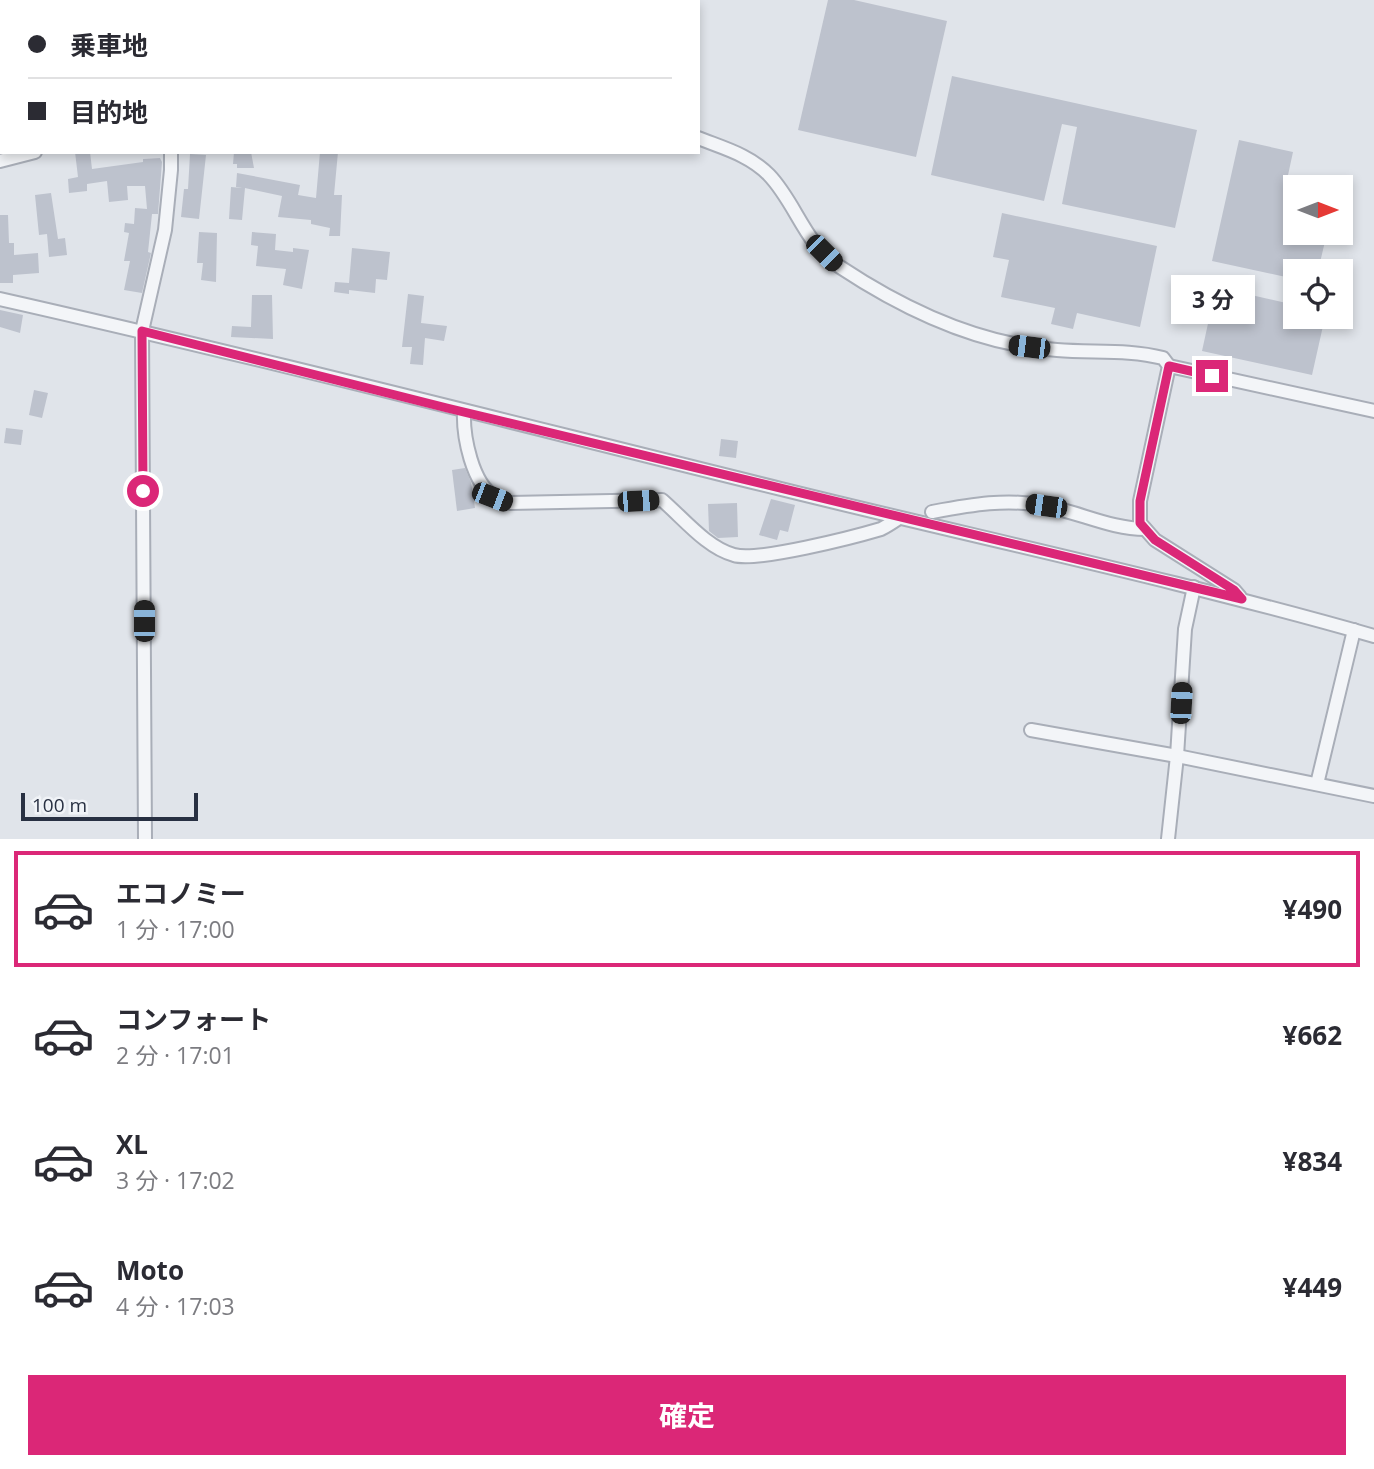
<!DOCTYPE html>
<html lang="ja">
<meta charset="utf-8">
<style>
body{margin:0;font-family:"Open Sans","Noto Sans JP",sans-serif;background:#f2f2f3;color:#2b2b33;height:100vh;display:flex;flex-direction:column;font-size:26px;white-space:nowrap}
*{box-sizing:border-box;margin:0}
p{font-size:23px;color:#7c7c81}
.icon{flex:none;width:38px;height:38px;fill:none;stroke:currentColor;stroke-width:2;stroke-linecap:round;stroke-linejoin:round}
.map{position:relative;height:839px;overflow:hidden}
.sheet{display:flex;flex-direction:column;background:#fff;flex:1}
.sheet>*{flex:none}
.top-card{position:absolute;left:0px;top:0px;width:700px;height:154px;box-shadow:0 4px 10px #0003;display:grid;align-content:center;height:154px;padding:0 28px;background:#fff}
.needle{width:46px;rotate:90deg}
.buttons{position:absolute;left:1283px;top:175px;display:grid;gap:14px}
.buttons a{display:grid;place-items:center;width:70px;height:70px;border-radius:0px;background:#fff;box-shadow:0 4px 10px #0003;font-size:35px}
.scale{position:absolute;left:21px;bottom:18px;width:177px;box-sizing:border-box;padding-left:7px;border:4px solid #283042;border-top:0;font-size:19px;line-height:24px;white-space:nowrap;color:#283042;-webkit-text-stroke:5px #f0f3f7;paint-order:stroke}
.end{position:absolute;width:32px;height:32px;margin:-16px;border:9px solid #db2777;background:#fff;box-shadow:0 0 0 4px #fff}
.from{border-radius:50%}
.bubble{position:absolute;height:49px;border-radius:0px;background:#fff;box-shadow:0 4px 10px #0003;font-size:23px;font-weight:700;line-height:49px;text-align:center}
.car{position:absolute;width:21px;height:42px;margin:-21px -10px;border-radius:9px;box-shadow:0 0 5px 2px #0007;background:linear-gradient(#222 24%,#8ab4d8 0 40%,#222 0 76%,#8ab4d8 0 86%,#222 0)}
.top-card b{display:flex;align-items:center;gap:24px;height:66px;font-size:26px}
.top-card b+b{border-top:2px solid #e1e1e2}
.top-card i{width:18px;height:18px;background:#2b2b33}
ul{padding:12px 0 0;list-style:none}
li{display:flex;align-items:center;gap:21px;height:116px;margin:0 14px 10px;padding:0 14px;border:4px solid transparent;border-radius:0px}
li div{flex:1}
li b{display:block;font-size:26px}
li em{font-style:normal;font-weight:700}
li.selected{border-color:#db2777}
li>.icon{width:63px;height:63px;stroke-width:1.5}
.primary-button{display:flex;gap:14px;margin-top:auto;padding:14px 28px}
.primary-button a{flex:1;height:80px;border-radius:0px;background:#db2777;color:#fff;font-size:28px;font-weight:700;line-height:80px;text-align:center}
.map>svg:first-child{display:block}
.lines{fill:none;stroke-linecap:round;stroke-linejoin:round}
.river{stroke:#99b0cc;stroke-width:21}
.building{fill:#bdc2cd}
.minor-casing{stroke:#a9aeb8;stroke-width:16}
.minor{stroke:#f3f5f8;stroke-width:12}
.route{stroke:#db2777;stroke-width:9}
</style>
<div class="map">
<svg width="1374" height="839" viewBox="0 0 1374 839">
<rect width="100%" height="100%" fill="#e0e4ea"/>
<g class="lines">
<g class="river">
<path d="M439 0 441 2"/>
<path d="M540 2 542 0"/>
</g>
</g>
<g class="building">
<path d="M828 0H854L947 21 916 157 798 130Z"/>
<path d="M952 76 1197 130 1175 228 1062 204 1077 127 1062 124 1044 201 931 175Z"/>
<path d="M1239 140 1293 152 1285 189 1295 192V233H1327L1318 271H1295V279L1212 261Z"/>
<path d="M75 152H90L92 169 143 162V159L160 158 162 162 158 214H152L148 252 151 253 142 293 124 290 130 261H124L129 233 124 232 125 223 134 224 135 208 147 209 145 186H127L128 200 109 202 107 181 87 184V191L69 193 68 179 78 177Z"/>
<path d="M234 152H251L254 168H237V164H233Z"/>
<path d="M320 152H338L334 195H342L340 236H329L330 228 311 224V220L278 217 282 196 245 188 242 220 229 219 231 187 242 188 236 187 237 173 300 185 298 195 316 198Z"/>
<path d="M190 154 206 155 199 219 181 217 184 189H188Z"/>
<path d="M51 193 58 239 65 238 67 255 49 257 47 234 39 235 35 195Z"/>
<path d="M1002 213 1157 246 1140 327 1077 313 1073 329 1051 324 1055 308 1001 297 1009 260 993 257Z"/>
<path d="M0 215H8L9 243H14V255L38 253 39 273 13 275V283H0Z"/>
<path d="M199 232 217 233 216 282 201 280 203 263H197Z"/>
<path d="M252 232 276 234 275 250 293 252V248L309 250 302 289 283 285 286 269 256 266 258 246 251 245Z"/>
<path d="M352 248 390 252 387 280 376 279 375 293 349 290V294L334 292 335 282 349 283Z"/>
<path d="M1216 287 1295 305V317H1325L1312 375 1202 351Z"/>
<path d="M408 294 424 296 421 323 447 326 444 341 425 338 423 365 410 364 412 347H402Z"/>
<path d="M252 295H272L273 339 231 337 232 326 251 327Z"/>
<path d="M0 310 23 315 20 333 0 327Z"/>
<path d="M34 390 48 393 42 418 29 415Z"/>
<path d="M6 428 23 430 21 445 4 443Z"/>
<path d="M721 439 738 441 736 458 719 456Z"/>
<path d="M465 468 471 482 475 508 457 511 452 470Z"/>
<path d="M771 499 795 505 788 532 780 530 777 540 759 535Z"/>
<path d="M737 503 738 537 718 538 709 531 708 504Z"/>
</g>
<g class="lines">
<defs>
<g id="minor">
<path d="M369 2 371 0"/>
<path d="M698 138C723 148 750 155 769 175 796 203 805 245 840 267 905 310 979 345 1057 350 1093 353 1128 349 1163 358L1169 366 1140 501V523L1155 540 1234 590 1240 597"/>
<path d="M0 161 35 152"/>
<path d="M0 299C261 358 521 425 781 489 979 538 1178 580 1374 636"/>
<path d="M1169 366 1374 411"/>
<path d="M464 412C463 436 472 484 495 497 499 500 505 502 510 503L662 500C683 518 707 548 734 555 757 562 854 537 881 529 887 526 893 522 899 518"/>
<path d="M932 512C970 505 1007 498 1045 506 1079 512 1111 529 1145 529"/>
<path d="M1031 730 1177 756 1374 796"/>
<path d="M1317 784 1354 630"/>
<path d="M145 839 142 331 165 230 171 170V152"/>
<path d="M1168 839 1177 756 1185 629 1194 587"/>
</g>
</defs>
<use href="#minor" class="minor-casing"/>
<use href="#minor" class="minor"/>
</g>
<g class="lines">
<path class="route" d="M143 491 142 331 447 408 1242 599 1234 590 1155 540 1140 523V501L1169 366 1212 376"/>
</g>
</svg>
<div class="buttons">
<a><svg class="needle" viewBox="-14 -14 28 28"><path d="M0-13l5 13h-10z" fill="#e53935"/><path d="M0 13l5-13h-10z" fill="#7c7c81"/></svg></a>
<a><svg class="icon" aria-label="locate" viewBox="0 0 24 24"><circle cx="12" cy="12" r="6"/><path d="M12 2v4M12 18v4M2 12h4M18 12h4"/></svg></a>
</div>
<div class="scale">100 m</div>
<i class="end from" style="left:143px;top:491px"></i>
<i class="end" style="left:1212px;top:376px"></i>
<div class="bubble" style="left:1171px;top:275px;width:84px">3 分</div>
<i class="car" style="left:824px;top:253px;rotate:135deg"></i>
<i class="car" style="left:1029px;top:347px;rotate:277deg"></i>
<i class="car" style="left:492px;top:497px;rotate:111deg"></i>
<i class="car" style="left:638px;top:501px;rotate:87deg"></i>
<i class="car" style="left:1046px;top:506px;rotate:278deg"></i>
<i class="car" style="left:144px;top:621px;rotate:0deg"></i>
<i class="car" style="left:1181px;top:703px;rotate:3deg"></i>
<div class="top-card">
<b><i class="from"></i>乗車地</b>
<b><i></i>目的地</b>
</div>
</div>
<section class="sheet">
<ul>
<li class="selected"><svg class="icon" aria-label="car" viewBox="0 0 24 24"><path d="M5 17H2v-5l4-1 3-4h7l3 4 3 1v5h-3M9 17h6M6 11h13"/><circle cx="7" cy="17" r="2"/><circle cx="17" cy="17" r="2"/></svg><div><b>エコノミー</b><p>1 分 · 17:00</p></div><em>¥490</em></li>
<li><svg class="icon" aria-label="car" viewBox="0 0 24 24"><path d="M5 17H2v-5l4-1 3-4h7l3 4 3 1v5h-3M9 17h6M6 11h13"/><circle cx="7" cy="17" r="2"/><circle cx="17" cy="17" r="2"/></svg><div><b>コンフォート</b><p>2 分 · 17:01</p></div><em>¥662</em></li>
<li><svg class="icon" aria-label="car" viewBox="0 0 24 24"><path d="M5 17H2v-5l4-1 3-4h7l3 4 3 1v5h-3M9 17h6M6 11h13"/><circle cx="7" cy="17" r="2"/><circle cx="17" cy="17" r="2"/></svg><div><b>XL</b><p>3 分 · 17:02</p></div><em>¥834</em></li>
<li><svg class="icon" aria-label="car" viewBox="0 0 24 24"><path d="M5 17H2v-5l4-1 3-4h7l3 4 3 1v5h-3M9 17h6M6 11h13"/><circle cx="7" cy="17" r="2"/><circle cx="17" cy="17" r="2"/></svg><div><b>Moto</b><p>4 分 · 17:03</p></div><em>¥449</em></li>
</ul>
<div class="primary-button"><a>確定</a></div>
</section>
